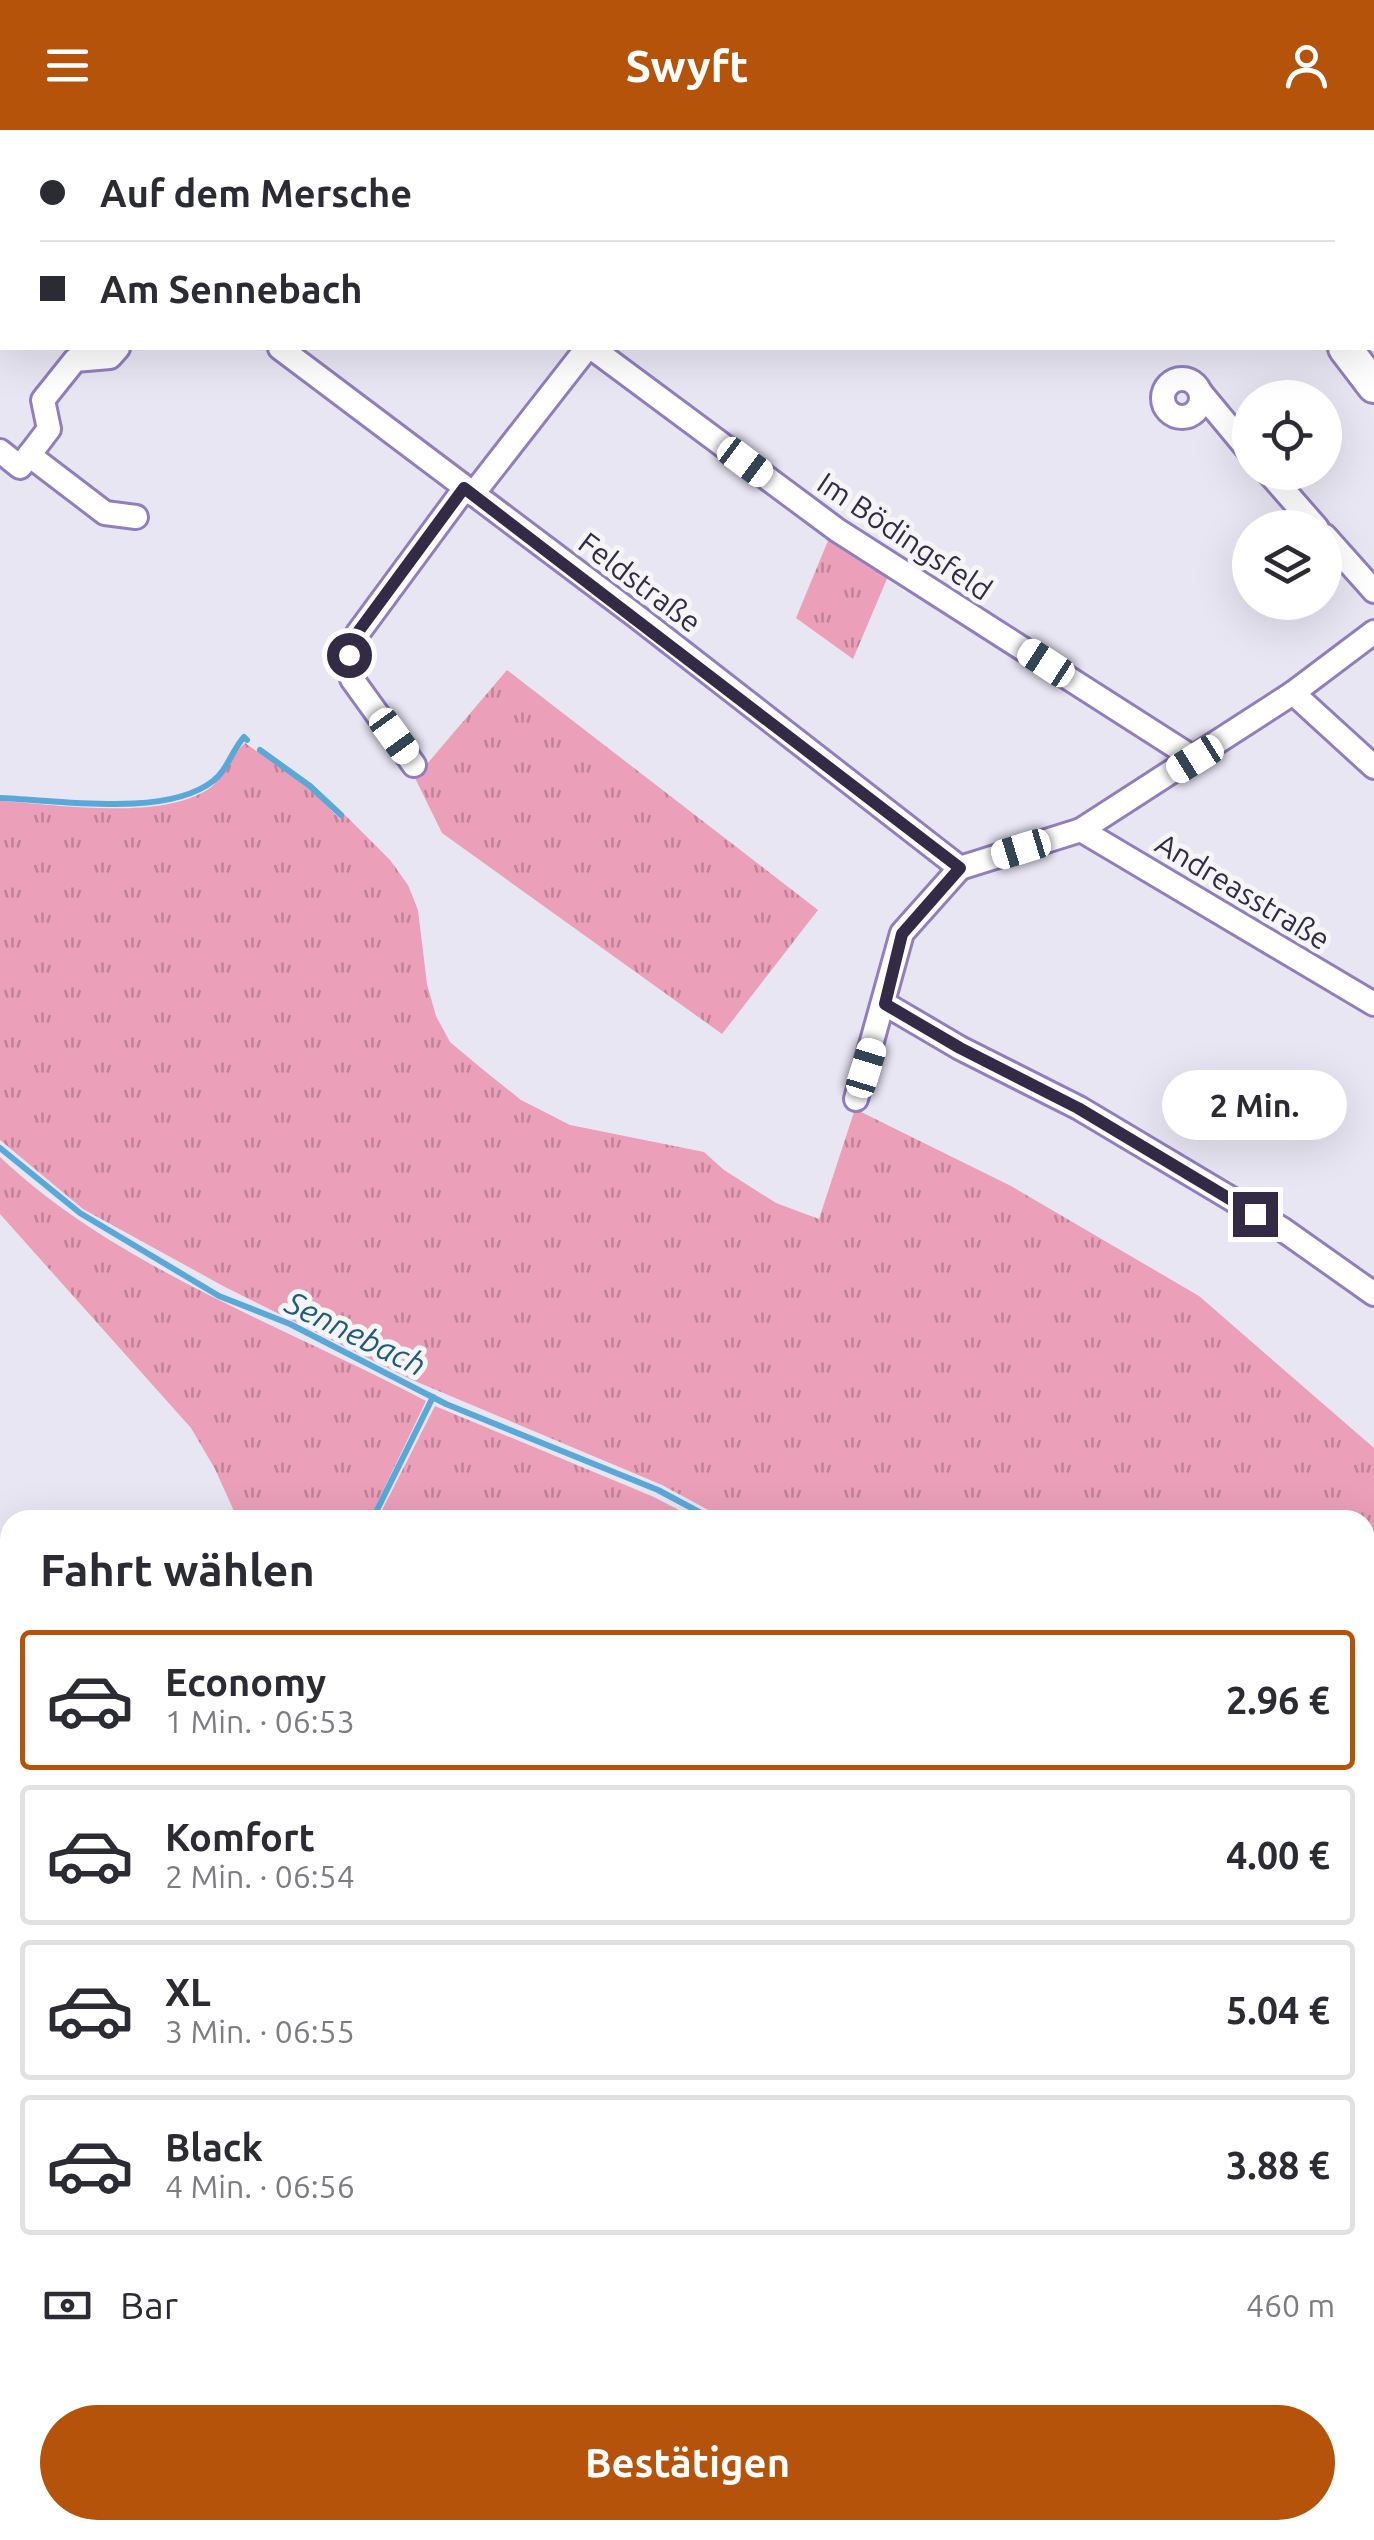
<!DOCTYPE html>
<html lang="de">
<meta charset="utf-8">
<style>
body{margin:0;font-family:Ubuntu,sans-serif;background:#f7f7f7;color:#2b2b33;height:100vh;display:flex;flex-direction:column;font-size:38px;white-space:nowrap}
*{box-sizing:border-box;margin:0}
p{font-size:32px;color:#7c7c81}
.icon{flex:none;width:55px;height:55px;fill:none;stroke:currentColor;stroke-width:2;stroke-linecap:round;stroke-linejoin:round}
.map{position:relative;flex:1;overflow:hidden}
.panel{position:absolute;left:0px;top:1380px;width:1375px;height:1030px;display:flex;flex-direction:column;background:#fff;border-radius:30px 30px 0 0;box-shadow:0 10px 40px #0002}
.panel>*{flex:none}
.guide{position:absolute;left:0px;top:0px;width:1375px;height:220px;box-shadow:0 10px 40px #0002;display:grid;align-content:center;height:220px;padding:0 40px;background:#fff}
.controls{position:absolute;left:1232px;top:250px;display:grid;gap:20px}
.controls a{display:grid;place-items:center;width:110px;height:110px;border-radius:50%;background:#fff;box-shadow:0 10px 40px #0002;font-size:50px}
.end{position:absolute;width:45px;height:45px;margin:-22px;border:12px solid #332a45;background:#fff;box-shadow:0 0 0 5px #fff}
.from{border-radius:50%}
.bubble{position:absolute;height:70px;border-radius:35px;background:#fff;box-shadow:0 10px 40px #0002;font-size:32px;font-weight:600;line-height:70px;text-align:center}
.car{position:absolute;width:30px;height:60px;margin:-30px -15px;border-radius:12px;box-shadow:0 0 8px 2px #0007;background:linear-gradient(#fff 24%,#345 0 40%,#fff 0 76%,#345 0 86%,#fff 0)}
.guide b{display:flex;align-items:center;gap:35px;height:95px;font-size:38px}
.guide b+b{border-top:2px solid #e1e1e2}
.guide i{width:25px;height:25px;background:#2b2b33}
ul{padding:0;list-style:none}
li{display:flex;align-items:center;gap:30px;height:140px;margin:0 20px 15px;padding:0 20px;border:5px solid #e1e1e2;border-radius:10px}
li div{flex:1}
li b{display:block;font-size:38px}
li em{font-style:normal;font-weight:600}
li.current{border-color:#b45309}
li>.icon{width:90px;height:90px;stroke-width:1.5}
h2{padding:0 40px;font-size:45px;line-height:120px}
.pay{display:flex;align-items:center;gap:25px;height:110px;padding:0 40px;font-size:38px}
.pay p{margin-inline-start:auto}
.primary-button{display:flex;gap:20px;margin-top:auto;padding:20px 40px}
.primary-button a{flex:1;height:115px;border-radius:60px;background:#b45309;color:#fff;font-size:40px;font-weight:600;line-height:115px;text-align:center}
header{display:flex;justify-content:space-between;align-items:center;height:130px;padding:0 40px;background:#b45309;color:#fff;font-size:45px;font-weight:600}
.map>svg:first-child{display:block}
.grass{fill:url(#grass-tufts)}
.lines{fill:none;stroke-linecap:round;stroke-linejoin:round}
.stream{stroke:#5aa8d8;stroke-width:6}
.minor-casing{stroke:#927ebe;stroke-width:28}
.tertiary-casing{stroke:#927ebe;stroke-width:35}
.secondary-casing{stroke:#927ebe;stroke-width:38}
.minor{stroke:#fff;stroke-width:22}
.tertiary{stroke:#fff;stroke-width:30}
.secondary{stroke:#fff;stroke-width:32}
.route{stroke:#332a45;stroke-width:12}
.labels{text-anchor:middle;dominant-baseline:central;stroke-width:10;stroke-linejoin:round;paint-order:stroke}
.street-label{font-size:30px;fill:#332a45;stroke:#f5f5f5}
.water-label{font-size:32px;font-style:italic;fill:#215b7c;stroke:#f5f5f5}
</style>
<header><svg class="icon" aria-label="menu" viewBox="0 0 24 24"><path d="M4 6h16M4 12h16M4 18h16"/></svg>Swyft<svg class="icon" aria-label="person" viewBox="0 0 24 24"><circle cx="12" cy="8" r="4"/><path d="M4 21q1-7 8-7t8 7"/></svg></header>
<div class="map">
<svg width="1374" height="2410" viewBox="0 0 1374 2410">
<defs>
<pattern id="grass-tufts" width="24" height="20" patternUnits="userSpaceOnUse" patternTransform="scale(2.5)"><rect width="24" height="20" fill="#eb9fb9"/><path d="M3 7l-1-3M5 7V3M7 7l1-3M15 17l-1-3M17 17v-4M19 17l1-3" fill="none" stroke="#bf8298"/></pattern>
</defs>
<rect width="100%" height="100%" fill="#e9e6f4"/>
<g class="grass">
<path d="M830 406 889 444 853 529 796 488Z"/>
<path d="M507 540 818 780 722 904 442 703 415 648Z"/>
<path d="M245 613 309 658 340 689 343 683 390 730 408 755 418 780 427 854 436 886 450 912 481 938 521 970 570 995 704 1022 724 1040 776 1073 819 1089 855 979 1011 1056 1199 1166 1374 1318V1774L1365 1770V1390L725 1389 662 1355 410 1249 225 1157 83 1079 0 1010V671C56 674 158 691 207 660 226 648 229 627 245 613Z"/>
<path d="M0 1027C116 1137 286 1197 426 1271L369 1390H238L215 1339 191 1298 0 1084Z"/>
<path d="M435 1276 654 1367 698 1390H377Z"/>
<path d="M1365 1785 1374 1790V2410H1342L1343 2400H1365Z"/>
<path d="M625 2400H1336L1335 2410 1224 2405 1213 2410H635Z"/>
</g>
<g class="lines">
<g class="stream">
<path d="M260 620 310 656 341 685"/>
<path d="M0 668C58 670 166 688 213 651 227 641 232 620 244 607L247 610"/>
<path d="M0 1018 80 1083 219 1166 290 1194 446 1274 658 1360 714 1390"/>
<path d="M372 1390 433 1267"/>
<path d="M1365 1777 1374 1782"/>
<path d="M0 2360 10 2357"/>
<path d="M1225 2410H1278"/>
<path d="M1339 2410V2400"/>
</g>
<defs>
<g id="minor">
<path d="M351 0 354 2"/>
<path d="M690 0 693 2"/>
<path d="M930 0 932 2"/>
<path d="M780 2 783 0"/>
<path d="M0 6 2 8"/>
<path d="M280 218 636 486 960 738 1081 700 1293 563 1374 502"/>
<path d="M592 218 837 400 1195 629"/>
<circle cx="1182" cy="268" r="19"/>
<path d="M1201 263 1250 322"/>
<path d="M0 321 20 337 49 299 43 270 75 230 110 227 118 218"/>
<path d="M29 325 105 383 136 387"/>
<path d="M1268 342 1317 398"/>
<path d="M473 364 587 218"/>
<path d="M1325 406 1374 461"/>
<path d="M1293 563 1374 637"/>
<path d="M414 635 352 549 349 525 358 503 465 358"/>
<path d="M1081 700 1374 874"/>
<path d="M885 874 960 918 1079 978 1282 1099 1374 1164"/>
<path d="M856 969 902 803 960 738"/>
<path d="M614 2400 624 2410"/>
</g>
<g id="tertiary">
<path d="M0 1743 10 1759"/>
<path d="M375 2400 377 2410"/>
</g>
<g id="secondary">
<path d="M1181 0 1183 2"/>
<path d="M1345 218 1374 256"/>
</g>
</defs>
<use href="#minor" class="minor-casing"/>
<use href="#tertiary" class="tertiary-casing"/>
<use href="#secondary" class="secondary-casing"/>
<use href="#minor" class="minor"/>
<use href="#tertiary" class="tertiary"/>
<use href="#secondary" class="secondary"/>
</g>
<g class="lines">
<path class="route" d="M349 525 358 502 464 358 960 738 902 804 885 874 960 918 1078 978 1255 1084"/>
</g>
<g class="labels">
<g class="street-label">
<text transform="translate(905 406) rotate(34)">Im Bödingsfeld</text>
<text transform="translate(640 452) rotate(37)">Feldstraße</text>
<text transform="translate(1243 761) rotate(31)">Andreasstraße</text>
</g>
<g class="water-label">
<text transform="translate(356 1203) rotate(26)">Sennebach</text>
</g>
</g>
</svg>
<div class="controls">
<a><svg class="icon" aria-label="locate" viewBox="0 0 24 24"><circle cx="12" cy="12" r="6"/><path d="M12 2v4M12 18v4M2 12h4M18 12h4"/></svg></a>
<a><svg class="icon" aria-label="layers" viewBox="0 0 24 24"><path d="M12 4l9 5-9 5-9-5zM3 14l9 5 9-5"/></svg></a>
</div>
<i class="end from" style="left:349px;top:525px"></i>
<i class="end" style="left:1255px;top:1084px"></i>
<div class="bubble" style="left:1162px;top:940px;width:185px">2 Min.</div>
<i class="car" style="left:745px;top:332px;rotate:127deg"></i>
<i class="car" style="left:1046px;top:533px;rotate:303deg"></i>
<i class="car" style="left:394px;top:606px;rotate:144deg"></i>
<i class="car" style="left:1195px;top:629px;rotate:238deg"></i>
<i class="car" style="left:1021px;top:719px;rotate:253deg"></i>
<i class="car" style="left:866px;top:938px;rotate:17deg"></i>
<div class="guide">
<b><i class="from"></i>Auf dem Mersche</b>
<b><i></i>Am Sennebach</b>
</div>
<section class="panel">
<h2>Fahrt wählen</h2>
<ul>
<li class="current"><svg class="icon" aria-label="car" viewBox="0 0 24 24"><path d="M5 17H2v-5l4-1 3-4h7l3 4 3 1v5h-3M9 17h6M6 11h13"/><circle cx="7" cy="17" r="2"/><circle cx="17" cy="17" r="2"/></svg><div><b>Economy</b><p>1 Min. · 06:53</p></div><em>2.96 €</em></li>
<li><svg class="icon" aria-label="car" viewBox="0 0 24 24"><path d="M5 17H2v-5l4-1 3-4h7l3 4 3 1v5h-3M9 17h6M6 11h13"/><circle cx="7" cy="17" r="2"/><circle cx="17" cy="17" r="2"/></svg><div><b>Komfort</b><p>2 Min. · 06:54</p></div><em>4.00 €</em></li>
<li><svg class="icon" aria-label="car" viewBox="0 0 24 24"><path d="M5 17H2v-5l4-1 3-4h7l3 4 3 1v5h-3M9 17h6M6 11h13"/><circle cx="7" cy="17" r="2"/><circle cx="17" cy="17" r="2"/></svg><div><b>XL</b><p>3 Min. · 06:55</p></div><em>5.04 €</em></li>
<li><svg class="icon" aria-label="car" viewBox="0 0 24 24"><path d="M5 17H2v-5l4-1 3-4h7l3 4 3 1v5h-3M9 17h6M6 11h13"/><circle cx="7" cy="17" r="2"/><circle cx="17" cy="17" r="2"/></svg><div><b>Black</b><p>4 Min. · 06:56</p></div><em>3.88 €</em></li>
</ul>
<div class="pay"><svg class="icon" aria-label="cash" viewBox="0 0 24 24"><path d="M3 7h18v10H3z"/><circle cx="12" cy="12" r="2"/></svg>Bar<p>460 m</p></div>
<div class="primary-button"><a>Bestätigen</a></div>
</section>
</div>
